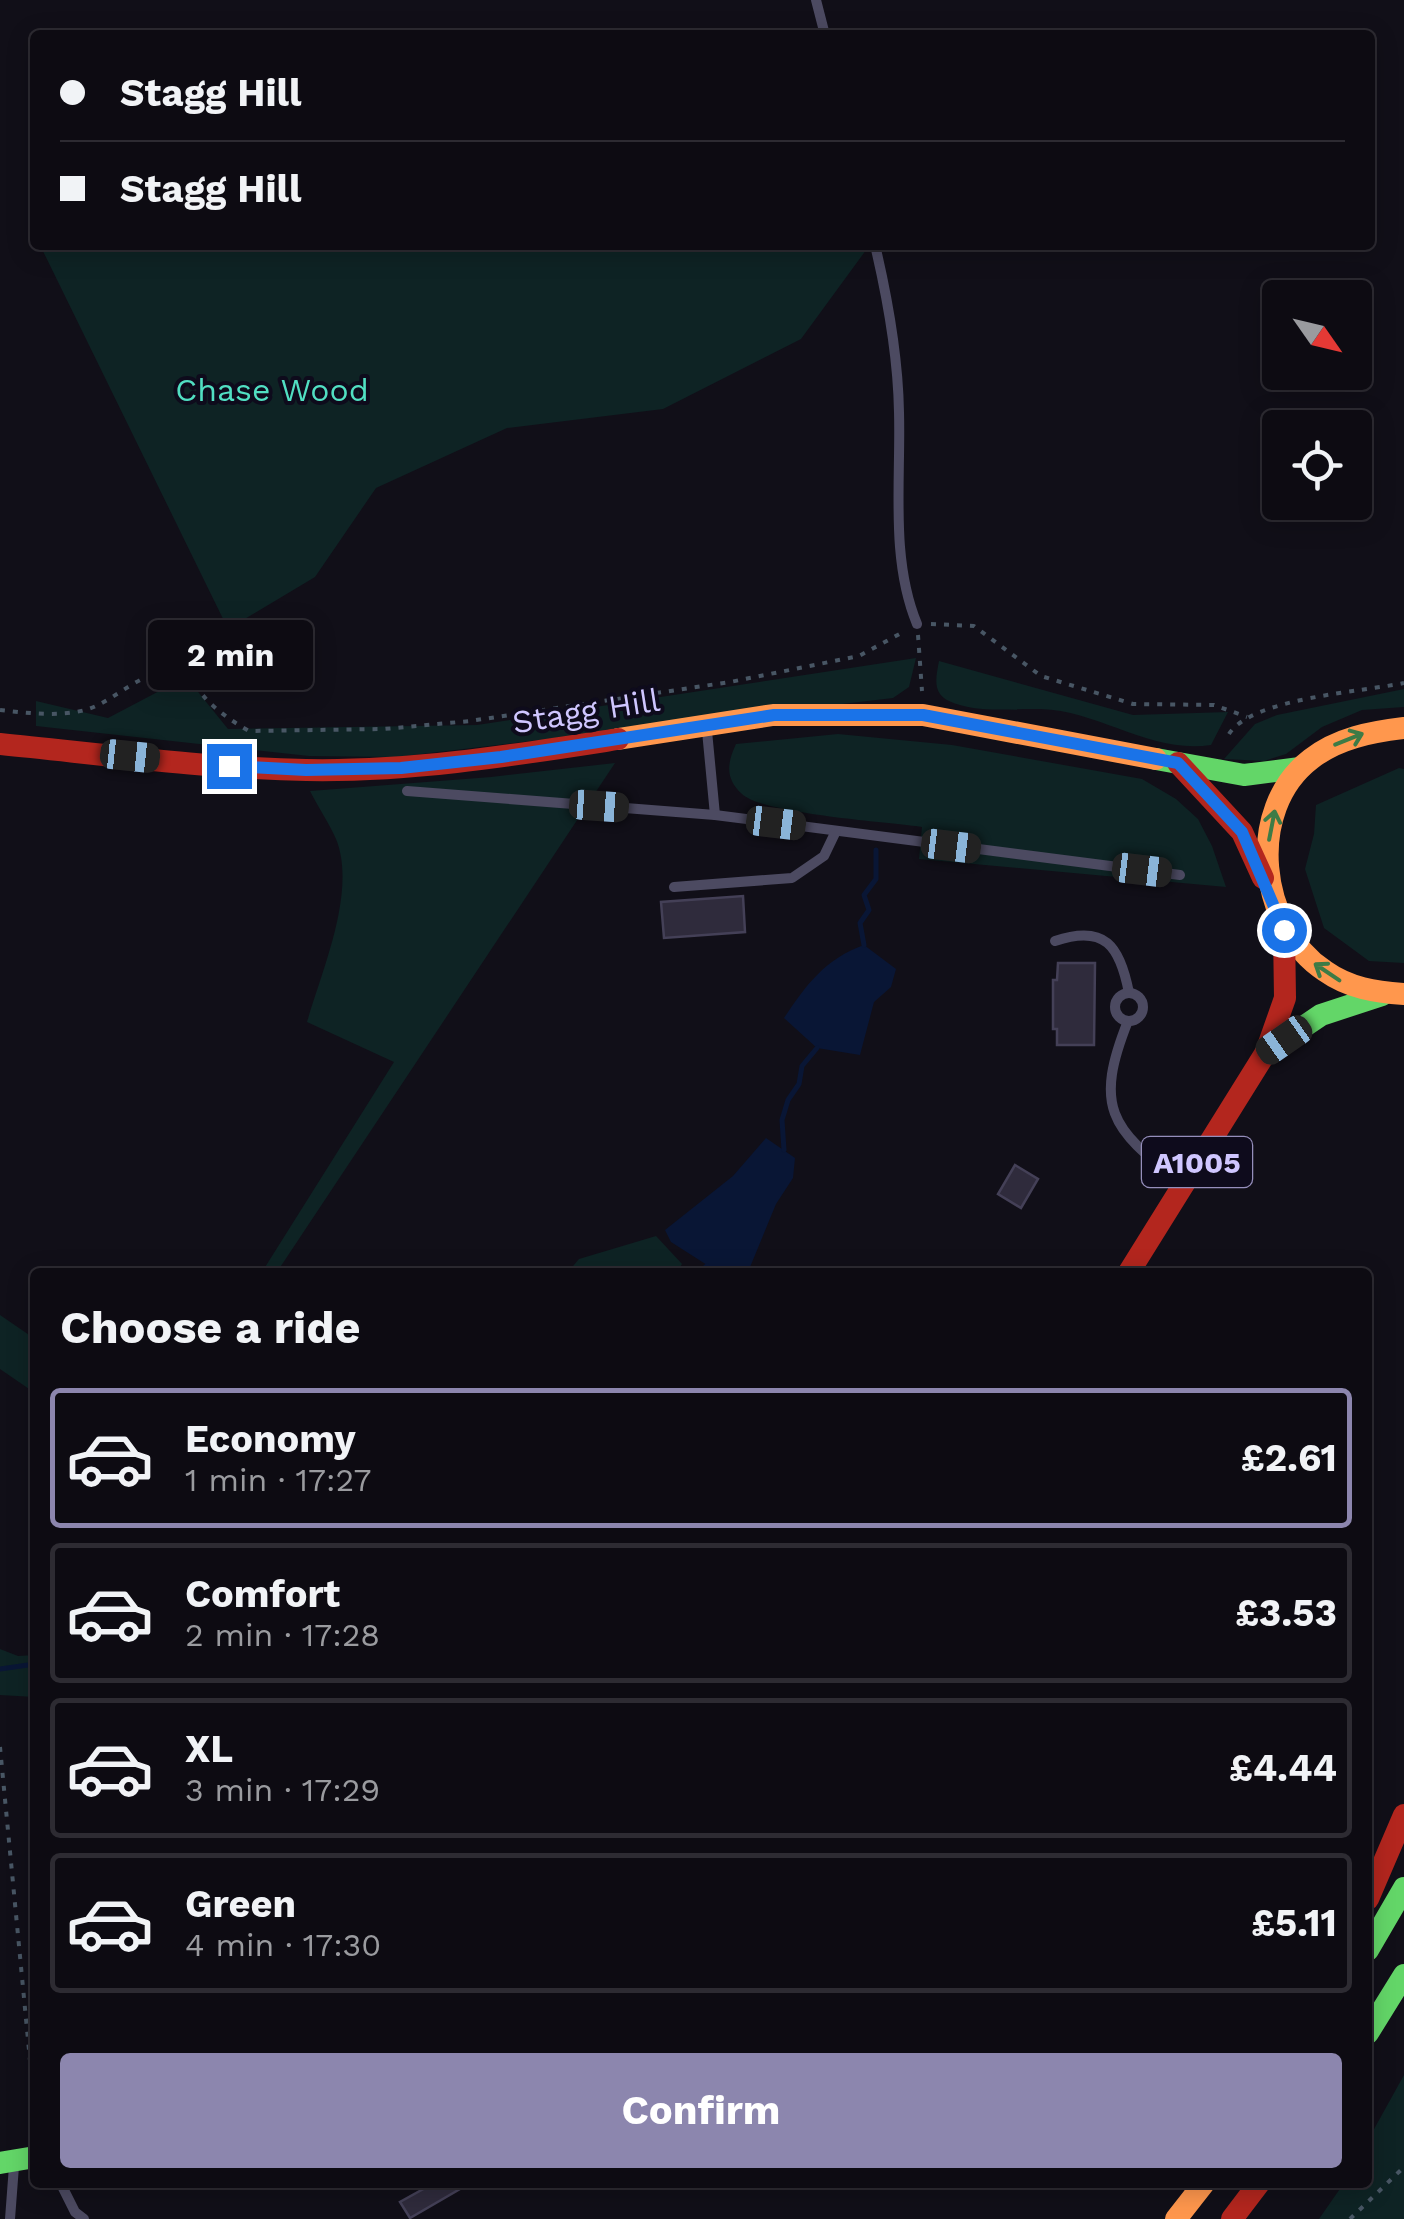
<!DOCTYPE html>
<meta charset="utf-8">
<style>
body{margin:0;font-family:"Work Sans",sans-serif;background:#1b1920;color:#f1f3f6;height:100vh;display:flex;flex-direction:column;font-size:38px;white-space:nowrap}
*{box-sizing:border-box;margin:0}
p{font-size:32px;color:#9a9b9f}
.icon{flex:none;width:55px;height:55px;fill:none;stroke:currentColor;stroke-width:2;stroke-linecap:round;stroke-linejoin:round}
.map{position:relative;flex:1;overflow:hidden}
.details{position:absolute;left:30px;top:1268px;width:1342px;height:920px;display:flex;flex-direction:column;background:#0d0b12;border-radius:10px;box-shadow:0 5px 25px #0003,0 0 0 2px #2d2b32}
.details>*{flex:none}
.top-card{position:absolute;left:30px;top:30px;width:1345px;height:220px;border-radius:10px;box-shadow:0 5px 25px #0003,0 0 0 2px #2d2b32;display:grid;align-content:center;height:220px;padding:0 30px;background:#0d0b12}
.needle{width:65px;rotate:124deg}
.controls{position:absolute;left:1262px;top:280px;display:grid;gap:20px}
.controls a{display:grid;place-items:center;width:110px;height:110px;border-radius:10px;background:#0d0b12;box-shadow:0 5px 25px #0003,0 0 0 2px #2d2b32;font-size:50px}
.end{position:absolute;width:45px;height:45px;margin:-22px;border:12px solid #1a73e8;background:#fff;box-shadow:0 0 0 5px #fff}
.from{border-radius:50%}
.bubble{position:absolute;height:70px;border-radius:10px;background:#0d0b12;box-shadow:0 5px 25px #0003,0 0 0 2px #2d2b32;font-size:32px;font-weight:700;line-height:70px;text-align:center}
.car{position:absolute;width:30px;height:60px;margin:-30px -15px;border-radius:12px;box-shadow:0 0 8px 2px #0007;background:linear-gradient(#222 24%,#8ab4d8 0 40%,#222 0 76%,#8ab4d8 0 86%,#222 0)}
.top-card b{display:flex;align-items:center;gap:35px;height:95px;font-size:38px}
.top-card b+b{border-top:2px solid #2d2b32}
.top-card i{width:25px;height:25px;background:#f1f3f6}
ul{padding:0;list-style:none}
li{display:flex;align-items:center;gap:30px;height:140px;margin:0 20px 15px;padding:0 10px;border:5px solid #2d2b32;border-radius:10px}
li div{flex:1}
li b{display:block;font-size:38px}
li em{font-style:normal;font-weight:700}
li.selected{border-color:#8c86ae}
li>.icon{width:90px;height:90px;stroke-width:1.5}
h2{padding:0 30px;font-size:45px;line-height:120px}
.primary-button{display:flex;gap:20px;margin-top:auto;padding:20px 30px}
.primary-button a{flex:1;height:115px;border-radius:10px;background:#8c86ae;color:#fff;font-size:40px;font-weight:700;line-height:115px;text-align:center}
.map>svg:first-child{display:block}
.green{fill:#0e2324}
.water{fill:#091635}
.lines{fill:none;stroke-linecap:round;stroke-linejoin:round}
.stream{stroke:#091635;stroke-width:5}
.building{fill:#2f2b3c;stroke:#444057;stroke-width:2.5}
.path{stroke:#485664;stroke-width:4;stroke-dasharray:5 8;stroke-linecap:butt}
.lane{stroke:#4c4a61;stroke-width:10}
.fast{stroke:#63d668;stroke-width:22}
.slow{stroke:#ff974d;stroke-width:22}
.jam{stroke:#b3261e;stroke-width:22}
.oneway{stroke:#3d7b46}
.route{stroke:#1a73e8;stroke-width:12}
.labels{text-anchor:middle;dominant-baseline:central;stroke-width:8;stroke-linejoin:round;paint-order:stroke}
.shield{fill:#0e0b1c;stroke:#958ebb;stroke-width:2.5}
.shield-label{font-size:30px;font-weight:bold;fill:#cfc6ff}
.park-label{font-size:32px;fill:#51dfc2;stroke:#0e0b1c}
.street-label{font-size:32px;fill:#cfc6ff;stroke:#0e0b1c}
</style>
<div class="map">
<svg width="1404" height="2219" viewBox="0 0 1404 2219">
<rect width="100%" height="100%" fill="#110f18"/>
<g class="green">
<path d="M40 245H146L192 249 201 245 869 246 801 339 663 409 507 428 376 488 315 577 228 629Z"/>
<path d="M916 658 909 687 893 698 396 757 309 756 36 726V701L108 718 186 677 228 729 477 725Z"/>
<path d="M939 661 1133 715 1228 712 1211 745C1151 754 1100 711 1041 709 1012 708 977 714 949 701 932 693 936 677 939 661Z"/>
<path d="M1404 689V707L1362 710 1322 727 1286 754 1264 761 1224 759 1255 724 1277 715Z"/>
<path d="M838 734 952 745 1142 779 1176 799 1198 819 1212 846 1226 887 919 859 922 827C887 822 763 814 742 794 725 779 727 763 736 744Z"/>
<path d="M615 763 277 1272H262L394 1062 307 1022C322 970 357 891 336 839 329 823 318 807 310 791L491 777Z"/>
<path d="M1399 768 1404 769V963L1369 961 1324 928 1305 869 1314 834 1316 805Z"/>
<path d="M656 1236 682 1264 677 1272H568L579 1259Z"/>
<path d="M0 1315 35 1339V1393L0 1369Z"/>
<path d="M0 1649 18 1656 35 1655V1697L0 1695Z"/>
<path d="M1404 2075V2219H1319L1344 2183 1368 2182V2140Z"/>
</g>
<g class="water">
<path d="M864 945 896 969 891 987 874 1002 860 1055 817 1048 784 1018C806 985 825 959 864 945Z"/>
<path d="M766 1138 795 1158 793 1178 776 1204 748 1272H718L671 1242 665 1230 733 1176Z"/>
</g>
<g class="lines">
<g class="stream">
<path d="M864 945 860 923 869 910 864 895 876 879V850"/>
<path d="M784 1150 782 1120 788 1100 799 1084 802 1066 817 1048"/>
<path d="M700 1272 707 1266"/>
<path d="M0 1669 35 1664"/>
</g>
</g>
<g class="building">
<path d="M743 896 745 932 664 938 661 902Z"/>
<path d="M1058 963H1095L1094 1045H1057V1029H1053V980H1057Z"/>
<path d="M1015 1165 1038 1179 1021 1208 998 1194Z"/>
<path d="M436 2182H472L410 2218 400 2202Z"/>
</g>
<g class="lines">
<g class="path">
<path d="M931 624 974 626 1041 676 1133 704 1214 705 1247 717"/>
<path d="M918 635 922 691"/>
<path d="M0 710C27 713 58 717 85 710 114 703 146 664 177 674 194 679 199 693 211 704 223 715 235 723 249 731L384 729 470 721 730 682 859 656 905 631"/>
<path d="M1229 734C1252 698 1361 692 1404 683"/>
<path d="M0 1747 35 2113"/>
<path d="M1350 2219 1404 2167"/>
</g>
<g class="lane">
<path d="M816 0 825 35"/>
<path d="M875 245C888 300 898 355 899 412 901 481 890 559 917 624"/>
<path d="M707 731 715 815"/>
<path d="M407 791 715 815 1180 875"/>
<path d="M674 887 792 878 824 856 836 831"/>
<path d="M1055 941C1105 924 1120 946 1129 993"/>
<circle cx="1129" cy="1007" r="14"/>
<path d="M1128 1021C1094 1106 1110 1129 1179 1180"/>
<path d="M60 2182 75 2212 84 2219"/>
<path d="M10 2219 14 2166"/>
</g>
<g class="fast">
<path d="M1156 759 1244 775 1300 768"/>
<path d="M1266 1052 1321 1015 1382 995"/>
<path d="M1368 1950 1404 1888"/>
<path d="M1368 2033 1404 1975"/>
<path d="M0 2163 35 2157"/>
</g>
<g class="slow">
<path d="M1404 728C1371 732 1338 738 1311 759 1245 809 1258 927 1325 971 1349 988 1375 992 1404 994"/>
<path d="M618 739 773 715H923L1156 759"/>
<path d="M1176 2219 1205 2182"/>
</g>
<g class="jam">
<path d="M0 744C101 754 204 768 306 770 411 772 515 755 618 739"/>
<path d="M1178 763 1242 832 1263 878"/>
<path d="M1129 1272 1266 1052 1285 998 1284 930"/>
<path d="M1368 1899 1404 1815"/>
<path d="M1232 2219 1260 2182"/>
</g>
</g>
<defs><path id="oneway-shaft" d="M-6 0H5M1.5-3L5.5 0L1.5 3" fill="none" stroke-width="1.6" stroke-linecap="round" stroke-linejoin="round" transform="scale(2.5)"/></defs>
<g class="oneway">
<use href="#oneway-shaft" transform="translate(1349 739) rotate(-22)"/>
<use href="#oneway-shaft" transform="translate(1272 825) rotate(-79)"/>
<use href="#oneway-shaft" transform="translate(1327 972) rotate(-146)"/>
</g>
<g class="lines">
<path class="route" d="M229 766 306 770 401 768 501 757 774 715H923L1178 763 1242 832 1284 930"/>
</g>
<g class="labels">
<rect class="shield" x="1142" y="1137" width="110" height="50" rx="8"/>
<g class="shield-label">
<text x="1197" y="1162">A1005</text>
</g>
<g class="park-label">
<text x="272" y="390">Chase Wood</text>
</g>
<g class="street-label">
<text transform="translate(586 711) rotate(-9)">Stagg Hill</text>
</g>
</g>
</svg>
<div class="controls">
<a><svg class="needle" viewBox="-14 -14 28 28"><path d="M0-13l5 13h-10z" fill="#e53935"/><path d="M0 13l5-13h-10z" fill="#9a9b9f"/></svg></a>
<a><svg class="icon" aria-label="locate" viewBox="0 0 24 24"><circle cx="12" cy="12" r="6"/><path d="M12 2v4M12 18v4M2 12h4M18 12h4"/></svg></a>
</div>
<i class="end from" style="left:1284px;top:930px"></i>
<i class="end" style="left:229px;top:766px"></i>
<div class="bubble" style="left:148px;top:620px;width:165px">2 min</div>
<i class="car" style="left:130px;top:756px;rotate:96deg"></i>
<i class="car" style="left:599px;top:806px;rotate:94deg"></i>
<i class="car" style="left:776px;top:823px;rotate:97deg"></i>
<i class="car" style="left:951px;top:846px;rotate:97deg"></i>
<i class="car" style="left:1142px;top:870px;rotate:97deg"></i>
<i class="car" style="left:1284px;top:1040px;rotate:235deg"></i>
<div class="top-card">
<b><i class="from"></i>Stagg Hill</b>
<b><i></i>Stagg Hill</b>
</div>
<section class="details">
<h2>Choose a ride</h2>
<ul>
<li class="selected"><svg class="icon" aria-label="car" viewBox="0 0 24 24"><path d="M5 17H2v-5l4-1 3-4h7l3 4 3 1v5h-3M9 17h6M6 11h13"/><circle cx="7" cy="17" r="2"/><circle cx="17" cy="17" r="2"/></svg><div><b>Economy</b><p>1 min · 17:27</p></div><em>£2.61</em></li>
<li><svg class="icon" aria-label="car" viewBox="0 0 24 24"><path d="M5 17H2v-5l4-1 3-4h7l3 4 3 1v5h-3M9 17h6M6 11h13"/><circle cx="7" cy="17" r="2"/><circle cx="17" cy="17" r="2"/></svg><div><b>Comfort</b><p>2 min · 17:28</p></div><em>£3.53</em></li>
<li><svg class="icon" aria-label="car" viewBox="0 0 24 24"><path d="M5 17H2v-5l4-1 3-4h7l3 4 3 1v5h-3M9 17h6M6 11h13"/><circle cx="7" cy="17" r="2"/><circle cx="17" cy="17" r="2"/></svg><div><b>XL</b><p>3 min · 17:29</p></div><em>£4.44</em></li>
<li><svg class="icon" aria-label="car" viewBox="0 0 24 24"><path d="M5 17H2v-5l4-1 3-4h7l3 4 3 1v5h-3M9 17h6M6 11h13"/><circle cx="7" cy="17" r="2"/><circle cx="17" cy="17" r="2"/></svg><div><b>Green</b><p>4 min · 17:30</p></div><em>£5.11</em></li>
</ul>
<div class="primary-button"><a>Confirm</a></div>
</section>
</div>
